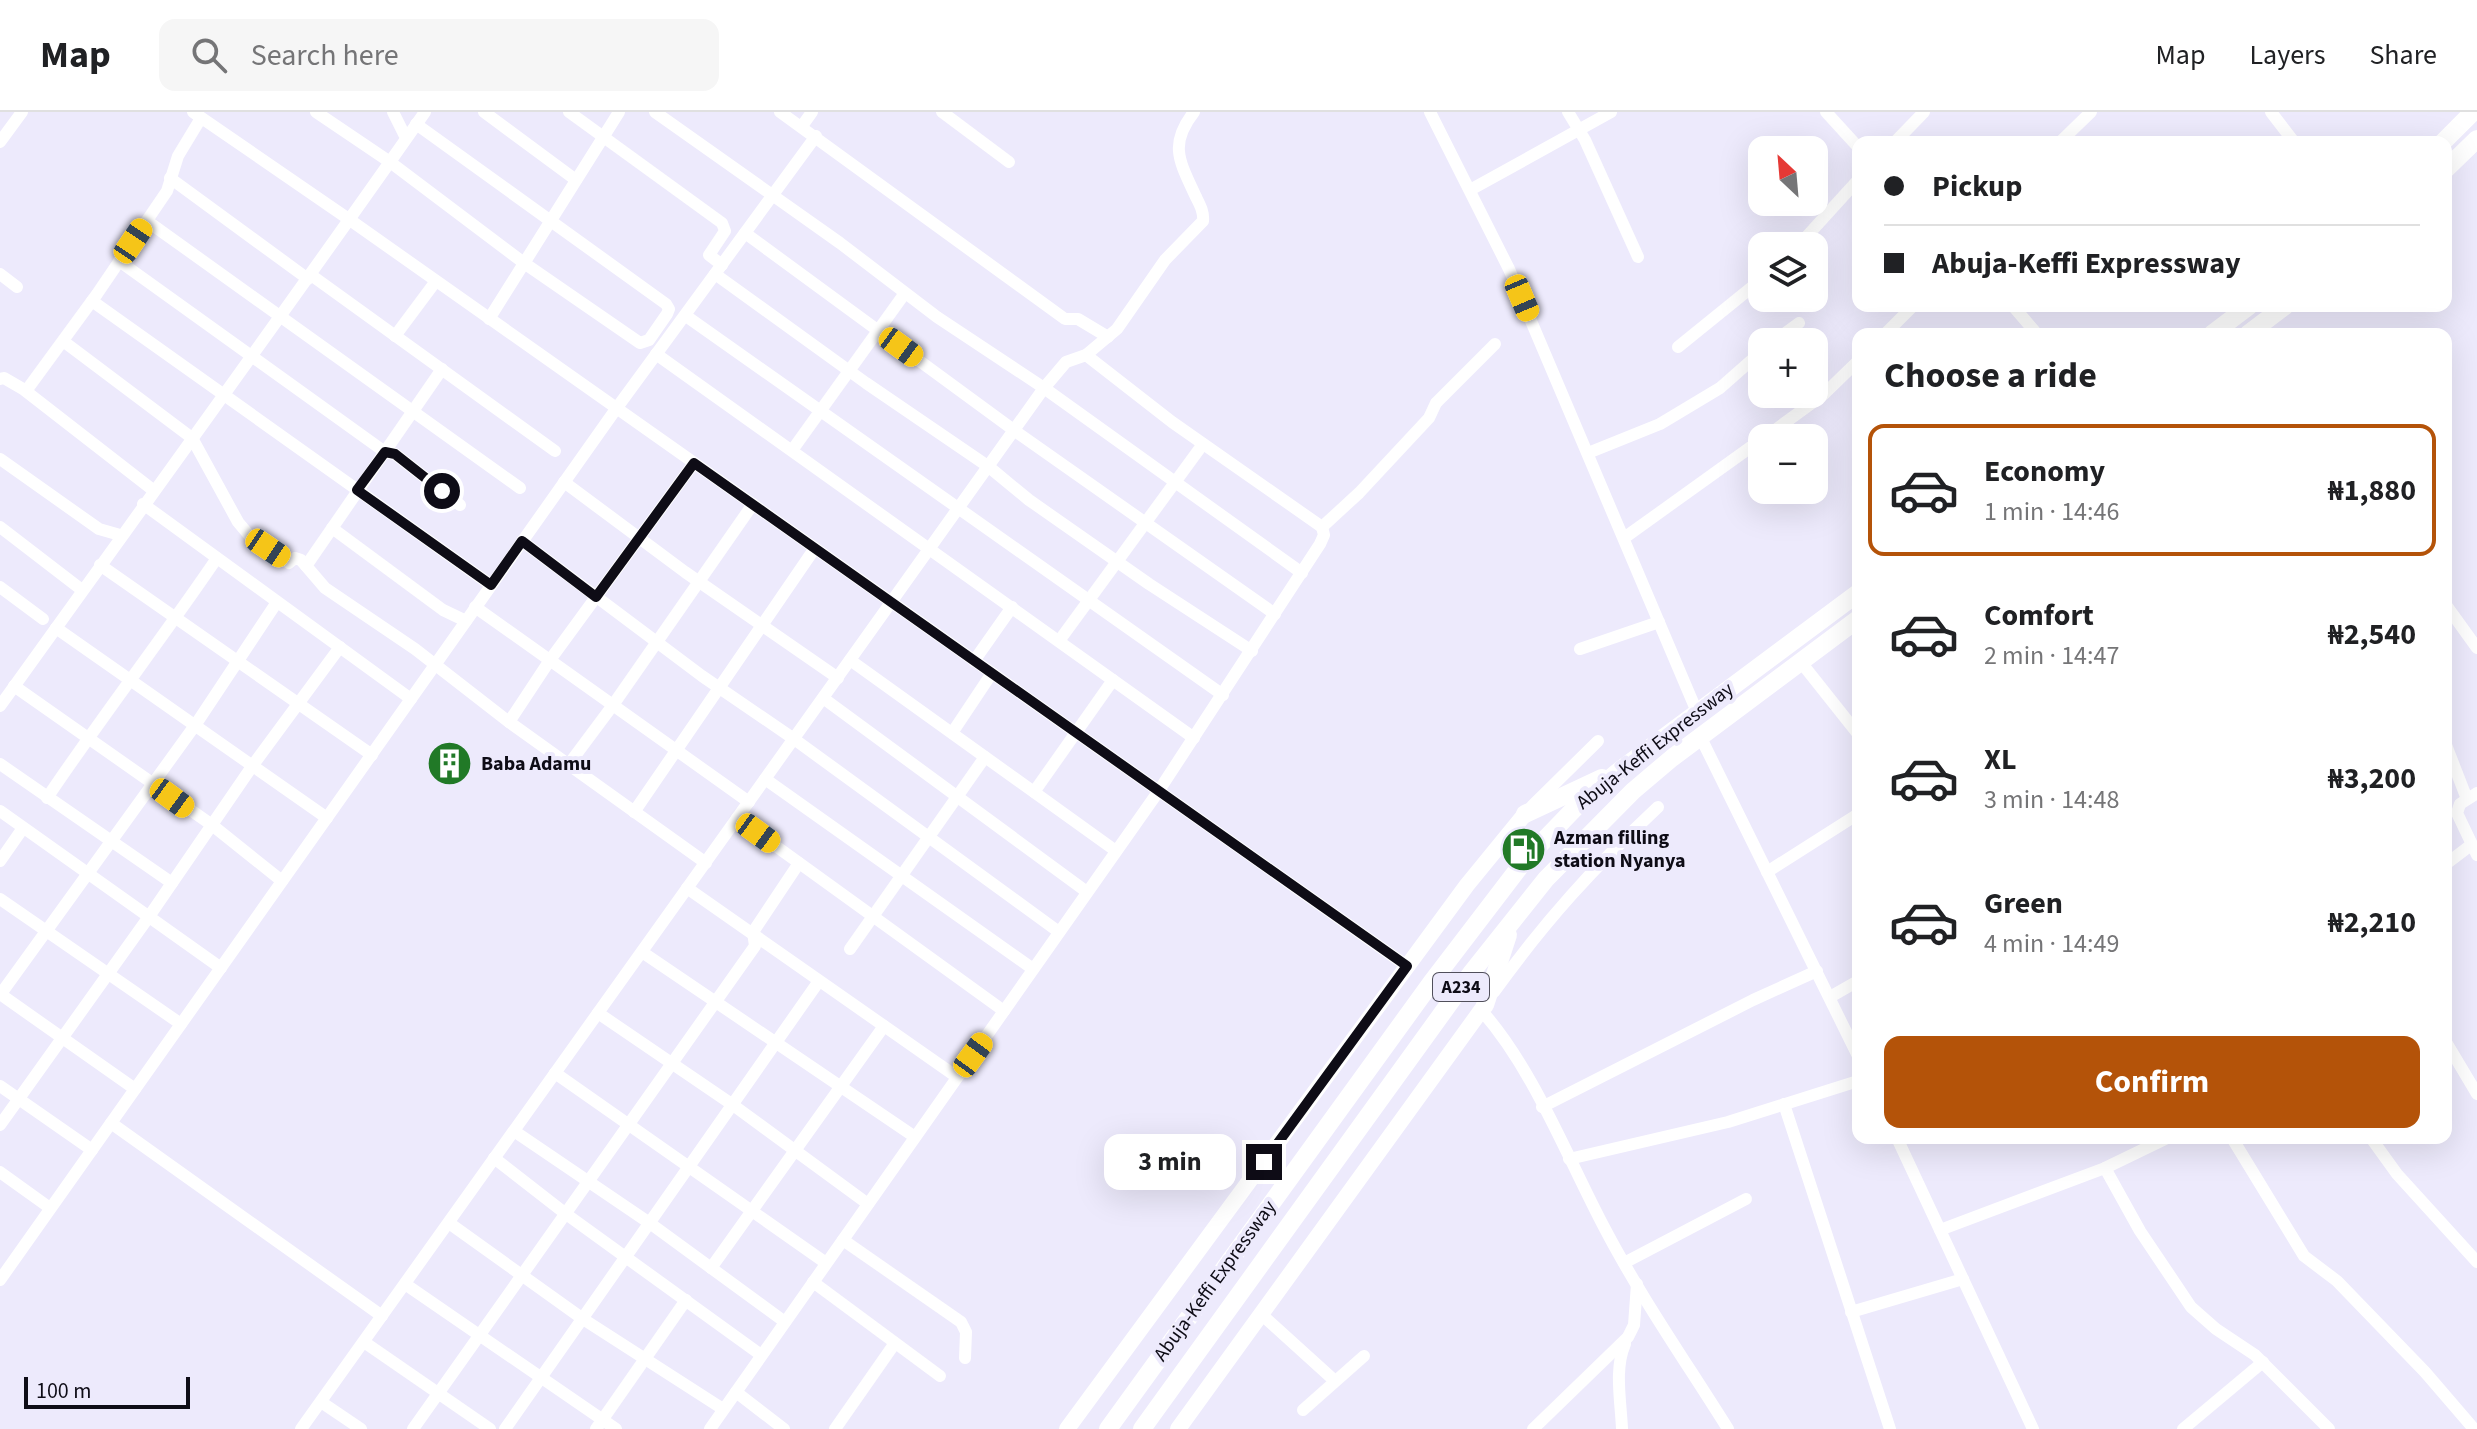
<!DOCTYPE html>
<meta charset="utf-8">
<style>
body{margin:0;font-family:"Source Sans 3",sans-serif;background:#f6f6f6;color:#202124;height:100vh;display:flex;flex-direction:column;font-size:30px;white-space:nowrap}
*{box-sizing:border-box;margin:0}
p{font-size:26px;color:#757577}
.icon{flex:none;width:44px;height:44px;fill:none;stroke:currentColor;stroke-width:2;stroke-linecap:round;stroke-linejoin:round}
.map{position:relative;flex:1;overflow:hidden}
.drawer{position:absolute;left:1852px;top:216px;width:600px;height:816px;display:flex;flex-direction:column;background:#fff;border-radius:16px;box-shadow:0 8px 32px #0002}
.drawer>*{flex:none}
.guide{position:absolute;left:1852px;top:24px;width:600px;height:176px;border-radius:16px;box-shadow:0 8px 32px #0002;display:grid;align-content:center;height:176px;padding:0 32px;background:#fff}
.needle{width:52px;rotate:334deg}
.controls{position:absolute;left:1748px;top:24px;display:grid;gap:16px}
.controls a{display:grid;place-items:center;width:80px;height:80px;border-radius:16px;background:#fff;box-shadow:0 8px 32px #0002;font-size:40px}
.scale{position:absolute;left:24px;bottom:20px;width:166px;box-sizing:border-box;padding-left:8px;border:4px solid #0e0c16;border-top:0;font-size:22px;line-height:28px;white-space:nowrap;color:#0e0c16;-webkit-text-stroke:6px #edeafc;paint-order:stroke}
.end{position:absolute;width:36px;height:36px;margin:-18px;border:10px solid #0e0c16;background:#fff;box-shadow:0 0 0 4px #fff}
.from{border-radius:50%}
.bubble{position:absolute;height:56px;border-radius:16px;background:#fff;box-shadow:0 8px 32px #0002;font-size:26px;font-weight:700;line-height:56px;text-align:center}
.car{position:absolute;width:24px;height:48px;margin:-24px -12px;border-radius:10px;box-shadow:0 0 6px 2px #0007;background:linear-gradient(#f5c518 24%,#345 0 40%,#f5c518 0 76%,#345 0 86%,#f5c518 0)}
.guide b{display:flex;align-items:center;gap:28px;height:76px;font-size:30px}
.guide b+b{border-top:2px solid #e0e0e0}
.guide i{width:20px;height:20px;background:#202124}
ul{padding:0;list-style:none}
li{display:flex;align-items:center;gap:24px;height:132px;margin:0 16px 12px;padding:0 16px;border:4px solid transparent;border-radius:16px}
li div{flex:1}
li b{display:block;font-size:30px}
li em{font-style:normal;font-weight:700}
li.current{border-color:#b45309}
li>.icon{width:72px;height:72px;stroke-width:1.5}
h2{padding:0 32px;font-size:36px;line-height:96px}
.cta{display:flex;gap:16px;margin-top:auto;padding:16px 32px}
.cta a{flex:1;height:92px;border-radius:16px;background:#b45309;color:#fff;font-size:32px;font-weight:700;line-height:92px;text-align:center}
header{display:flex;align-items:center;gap:48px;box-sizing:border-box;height:112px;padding:0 40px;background:#fff;border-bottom:2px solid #e0e0e0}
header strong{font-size:38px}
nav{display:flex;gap:44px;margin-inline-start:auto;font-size:28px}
.search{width:560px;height:72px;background:#f6f6f6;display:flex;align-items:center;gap:20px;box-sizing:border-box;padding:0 28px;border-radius:16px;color:#757577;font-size:30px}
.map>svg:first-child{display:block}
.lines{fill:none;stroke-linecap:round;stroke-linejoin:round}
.minor{stroke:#fff;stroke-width:12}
.major{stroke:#fff;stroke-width:16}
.highway{stroke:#fff;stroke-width:18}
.route{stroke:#0e0c16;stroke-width:10}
.labels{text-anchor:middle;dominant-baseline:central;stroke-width:8;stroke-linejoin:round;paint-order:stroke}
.shield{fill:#edeafc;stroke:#514f5b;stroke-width:2}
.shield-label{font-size:18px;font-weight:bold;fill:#0e0c16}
.street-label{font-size:20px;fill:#0e0c16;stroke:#edeafc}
.poi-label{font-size:20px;font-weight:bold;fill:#0e0c16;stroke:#edeafc;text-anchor:start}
</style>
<header>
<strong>Map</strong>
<div class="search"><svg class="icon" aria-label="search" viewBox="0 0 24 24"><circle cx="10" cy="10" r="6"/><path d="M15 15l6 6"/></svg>Search here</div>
<nav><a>Map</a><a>Layers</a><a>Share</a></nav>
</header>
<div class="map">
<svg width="2477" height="1317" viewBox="0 0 2477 1317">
<rect width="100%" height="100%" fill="#edeafc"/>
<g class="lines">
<g class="minor">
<path d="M193 0 350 108 1407 854"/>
<path d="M316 0 390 50 524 151 640 231 649 228 667 202 669 197 666 192 416 12"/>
<path d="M393 0 406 26"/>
<path d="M484 0 576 68"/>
<path d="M569 0 722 111 725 119 709 143 722 153"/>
<path d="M655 0 840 131 937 205 1044 276 1302 461"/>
<path d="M780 0 1065 207H1078L1108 225"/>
<path d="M942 0 1009 50"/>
<path d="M1430 0 1509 157 1697 600"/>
<path d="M1568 0 1585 28 1638 145"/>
<path d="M1826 0 1858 35"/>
<path d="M2271 0 2294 30"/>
<path d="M802 14 812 0"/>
<path d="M0 30 22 0"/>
<path d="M1895 30 1924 0"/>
<path d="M2060 30 2091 0"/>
<path d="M170 66 308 167"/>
<path d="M1470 78 1611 0"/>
<path d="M147 109 520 376"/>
<path d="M745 121 1015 319 1275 502"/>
<path d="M1798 134 1858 68"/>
<path d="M119 149 385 340 395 342 460 393"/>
<path d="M0 162 17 175"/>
<path d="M715 162 866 271 989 355 1029 388 1149 472 1252 539"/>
<path d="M311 163 555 339"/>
<path d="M92 189 491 473"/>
<path d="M2013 194 2037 222"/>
<path d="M686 204 1223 583"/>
<path d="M489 207 619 0"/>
<path d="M1885 222 1913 194"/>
<path d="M395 224 436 169"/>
<path d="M63 229 192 326 238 410 248 422 289 451 295 446 301 448 325 476 415 537 509 610 706 751"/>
<path d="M1773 230 1799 211"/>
<path d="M1678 235 1762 167"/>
<path d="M656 242 1194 626"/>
<path d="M1086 243 1172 310 1322 415"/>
<path d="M0 267 4 266 23 277 153 378"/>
<path d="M26 279 97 182 167 79 178 44 201 6"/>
<path d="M1764 326 1823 283 1858 249"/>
<path d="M793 337 905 181"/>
<path d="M1588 341 1660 312 1720 276 1762 239"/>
<path d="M0 347 99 417 120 423"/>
<path d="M564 370 685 460 838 566"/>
<path d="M143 392 411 587"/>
<path d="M0 415 82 478"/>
<path d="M1322 415 1359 381 1429 306 1436 291 1495 232"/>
<path d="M332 416 443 498 466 509"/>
<path d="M1624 426 1762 327"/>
<path d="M522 429 702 564 794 627 1059 820"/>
<path d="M100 453 372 643"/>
<path d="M306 454 442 257"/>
<path d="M0 475 43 507"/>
<path d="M2446 493 2477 536"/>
<path d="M475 495 749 690"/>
<path d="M56 516 327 706"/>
<path d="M1059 529 1203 332"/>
<path d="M1580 537 1659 510"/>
<path d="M850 548 1116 739"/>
<path d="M974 549 1012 495"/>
<path d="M1800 549 1858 622"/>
<path d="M14 574 212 713 282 769"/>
<path d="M823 586 1087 780"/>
<path d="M0 594C142 396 285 200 425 0"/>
<path d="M509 610 550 548 694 351"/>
<path d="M952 621 992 561"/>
<path d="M1700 624 1858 944"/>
<path d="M2446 633 2467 687"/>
<path d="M0 652 172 771"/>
<path d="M569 652 613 593 753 392"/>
<path d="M765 667 1033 857"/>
<path d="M1034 680 1113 568"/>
<path d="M2477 681 2460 692 2457 701 2477 743"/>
<path d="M47 686C102 604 162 527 217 446"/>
<path d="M1532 694 1598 629"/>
<path d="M0 699 221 856"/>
<path d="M634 700 815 436"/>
<path d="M737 706 1004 899"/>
<path d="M0 749 23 716"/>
<path d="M2446 752 2471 733"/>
<path d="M1767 760 1855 704"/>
<path d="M687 776 957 965"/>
<path d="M0 787 181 912"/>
<path d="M850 837 985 645"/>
<path d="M642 840 915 1025"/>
<path d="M1494 880C1545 809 1594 755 1658 695"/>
<path d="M0 882 135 977"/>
<path d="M0 883 196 612 277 490"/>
<path d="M1830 885 1858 869"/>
<path d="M1481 898C1533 956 1567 1045 1604 1115 1640 1184 1686 1250 1728 1317"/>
<path d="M598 901 733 993 868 1092"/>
<path d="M2446 930 2477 982"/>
<path d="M555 961 826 1151"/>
<path d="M0 974 92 1038"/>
<path d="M1784 992 1890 1317"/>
<path d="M1542 995 1753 888 1817 859"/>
<path d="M111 1011 382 1204"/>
<path d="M0 1013 148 806 253 653 340 535"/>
<path d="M514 1019 651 1112 785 1210"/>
<path d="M1897 1026 2033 1317"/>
<path d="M2232 1026 2304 1144 2337 1169 2425 1260 2474 1317"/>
<path d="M2371 1026 2397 1062 2477 1150"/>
<path d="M494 1046 566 1102 761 1243"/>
<path d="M1569 1047 1728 1010 1858 969"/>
<path d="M2105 1056 2140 1119 2191 1195 2216 1217 2255 1243 2329 1317"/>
<path d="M0 1060 50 1096"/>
<path d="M449 1111 583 1207 723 1297"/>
<path d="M1940 1118 2105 1056 2167 1026"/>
<path d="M843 1128 961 1210 966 1220 965 1246"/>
<path d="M1624 1151 1746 1087"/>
<path d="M711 1156 884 914"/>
<path d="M0 1168 616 297 816 24"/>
<path d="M813 1170 940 1264"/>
<path d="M405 1172 616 1317"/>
<path d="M1851 1200 1963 1167"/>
<path d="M1261 1202 1335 1269"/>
<path d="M364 1230 490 1317"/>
<path d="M736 1280 784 1317"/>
<path d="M321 1290 361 1317"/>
<path d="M1303 1298 1364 1244"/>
<path d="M301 1317 1044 276 1066 250 1086 243 1117 217 1165 148 1203 109C1204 100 1200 93 1196 85 1180 50 1168 33 1194 0"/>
<path d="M413 1317 755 834 753 820 799 751"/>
<path d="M505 1317 819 869"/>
<path d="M596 1317 686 1188"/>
<path d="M710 1317 1158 680 1320 432 1324 423 1322 415"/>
<path d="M835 1317 895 1231"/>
<path d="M1533 1317 1628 1225 1634 1213 1637 1172"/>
<path d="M1622 1317C1621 1290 1614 1257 1625 1232"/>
<path d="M2183 1317 2263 1250"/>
</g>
<g class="major">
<path d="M1067 1317 1467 773 1525 702"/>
<path d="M1178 1317 1485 893"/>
</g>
<g class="highway">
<path d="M2443 30 2473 0"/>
<path d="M2446 57 2477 27"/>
<path d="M2212 222 2249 194"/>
<path d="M2248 222 2285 194"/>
<path d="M1525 702 1602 666"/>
<path d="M1485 893 1508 823"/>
<path d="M1108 1317 1431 871 1525 748 1577 694 1619 659 1858 481"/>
<path d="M1142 1317 1472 860 1546 767 1633 679 1672 646 1858 507"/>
</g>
</g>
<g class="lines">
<path class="route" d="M442 379 395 342 385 340 357 378 491 473 522 429 596 485 694 351 1407 854 1264 1050"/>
</g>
<defs>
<symbol id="building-disc" viewBox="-11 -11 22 22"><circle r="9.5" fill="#217927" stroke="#edeafc"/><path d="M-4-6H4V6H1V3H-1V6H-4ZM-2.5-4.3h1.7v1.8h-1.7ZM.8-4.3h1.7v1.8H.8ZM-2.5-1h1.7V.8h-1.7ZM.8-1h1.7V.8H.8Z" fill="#fff"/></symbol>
<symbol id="fuel-disc" viewBox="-11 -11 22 22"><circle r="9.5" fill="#217927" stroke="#edeafc"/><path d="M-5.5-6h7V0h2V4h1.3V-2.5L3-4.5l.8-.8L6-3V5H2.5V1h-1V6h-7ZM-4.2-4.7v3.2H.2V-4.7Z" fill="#fff"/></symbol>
</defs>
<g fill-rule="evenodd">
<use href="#building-disc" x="424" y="626" width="51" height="51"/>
<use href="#fuel-disc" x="1498" y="712" width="51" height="51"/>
</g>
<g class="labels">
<rect class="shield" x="1433" y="861" width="56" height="28" rx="6"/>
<g class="shield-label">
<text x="1461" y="875">A234</text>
</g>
<g class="street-label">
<text transform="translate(1655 634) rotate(-38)">Abuja-Keffi Expressway</text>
<text transform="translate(1215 1169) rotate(-54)">Abuja-Keffi Expressway</text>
</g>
<g class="poi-label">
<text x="481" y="652">Baba Adamu</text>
<text x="1554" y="726">Azman filling<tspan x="1554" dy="23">station Nyanya</tspan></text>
</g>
</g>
</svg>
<div class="controls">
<a><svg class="needle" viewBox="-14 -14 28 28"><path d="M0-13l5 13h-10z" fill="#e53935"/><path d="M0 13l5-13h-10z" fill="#757577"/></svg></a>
<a><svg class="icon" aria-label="layers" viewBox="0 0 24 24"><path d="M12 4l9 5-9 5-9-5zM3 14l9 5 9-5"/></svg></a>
<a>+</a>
<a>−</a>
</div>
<div class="scale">100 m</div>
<i class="end from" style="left:442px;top:379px"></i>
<i class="end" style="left:1264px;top:1050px"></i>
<div class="bubble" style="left:1104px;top:1022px;width:132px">3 min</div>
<i class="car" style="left:133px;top:129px;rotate:34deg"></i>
<i class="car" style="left:1522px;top:186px;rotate:157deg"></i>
<i class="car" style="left:901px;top:235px;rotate:126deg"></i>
<i class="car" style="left:268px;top:436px;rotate:124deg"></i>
<i class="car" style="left:172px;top:686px;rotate:126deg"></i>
<i class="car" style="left:758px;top:721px;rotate:126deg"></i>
<i class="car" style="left:973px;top:943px;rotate:36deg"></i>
<div class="guide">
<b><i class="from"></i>Pickup</b>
<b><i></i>Abuja-Keffi Expressway</b>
</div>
<section class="drawer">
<h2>Choose a ride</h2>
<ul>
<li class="current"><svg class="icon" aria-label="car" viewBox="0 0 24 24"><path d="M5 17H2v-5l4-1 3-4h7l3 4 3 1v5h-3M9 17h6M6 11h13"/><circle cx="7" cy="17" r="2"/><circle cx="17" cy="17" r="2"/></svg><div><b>Economy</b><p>1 min · 14:46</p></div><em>₦1,880</em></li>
<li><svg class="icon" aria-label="car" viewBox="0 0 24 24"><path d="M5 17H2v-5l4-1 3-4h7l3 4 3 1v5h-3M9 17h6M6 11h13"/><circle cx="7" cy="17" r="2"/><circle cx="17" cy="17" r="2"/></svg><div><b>Comfort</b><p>2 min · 14:47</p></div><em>₦2,540</em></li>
<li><svg class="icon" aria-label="car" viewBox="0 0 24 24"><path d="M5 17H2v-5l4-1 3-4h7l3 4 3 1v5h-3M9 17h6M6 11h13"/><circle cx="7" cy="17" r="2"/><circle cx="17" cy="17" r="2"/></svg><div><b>XL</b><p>3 min · 14:48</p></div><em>₦3,200</em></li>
<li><svg class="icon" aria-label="car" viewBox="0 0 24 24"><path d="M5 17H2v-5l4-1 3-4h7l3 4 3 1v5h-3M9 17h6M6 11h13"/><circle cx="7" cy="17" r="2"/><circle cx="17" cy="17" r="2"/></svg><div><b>Green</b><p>4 min · 14:49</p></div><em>₦2,210</em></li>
</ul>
<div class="cta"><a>Confirm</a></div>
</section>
</div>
